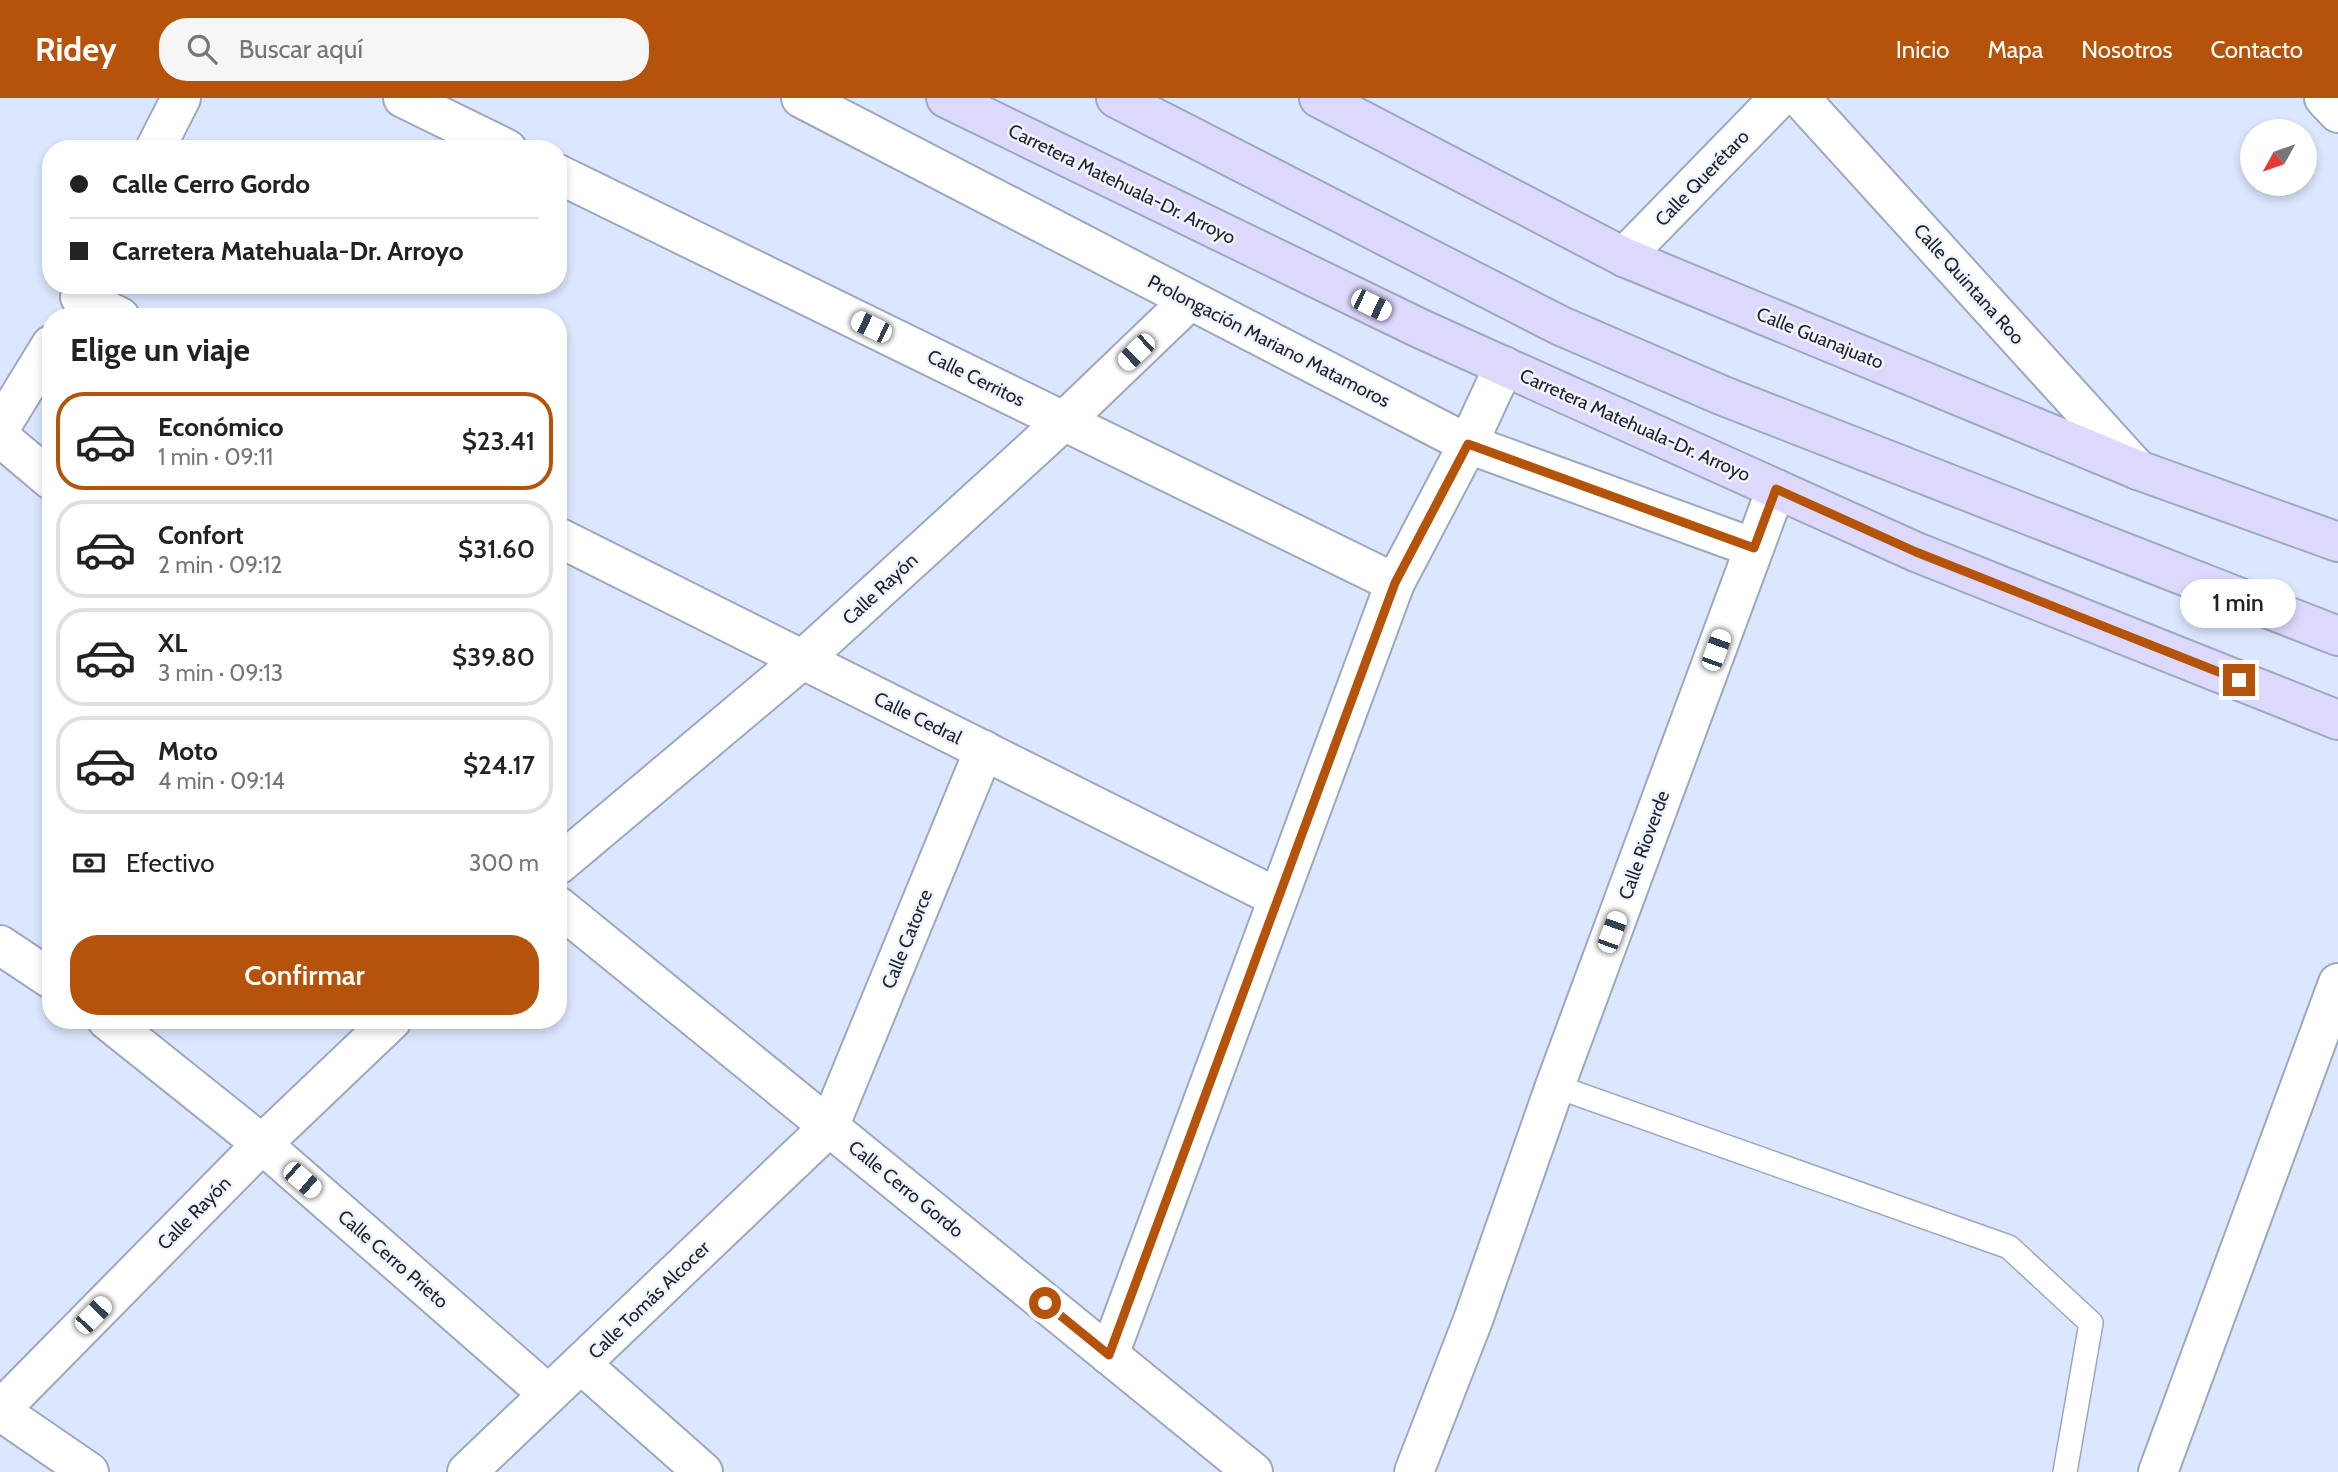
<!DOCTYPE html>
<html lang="es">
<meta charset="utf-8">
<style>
body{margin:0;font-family:Cabin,sans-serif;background:#f6f6f6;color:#222;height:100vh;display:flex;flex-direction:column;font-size:26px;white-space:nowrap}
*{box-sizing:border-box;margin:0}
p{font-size:23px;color:#767676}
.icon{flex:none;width:38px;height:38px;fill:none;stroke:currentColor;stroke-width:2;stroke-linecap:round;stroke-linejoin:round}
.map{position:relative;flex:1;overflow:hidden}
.drawer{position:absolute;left:42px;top:210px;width:525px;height:721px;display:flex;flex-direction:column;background:#fff;border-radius:28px;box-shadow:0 4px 10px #0003}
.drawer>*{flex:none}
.hud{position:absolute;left:42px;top:42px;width:525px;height:154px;border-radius:28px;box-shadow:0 4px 10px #0003;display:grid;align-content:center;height:154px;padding:0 28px;background:#fff}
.needle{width:46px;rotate:230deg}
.buttons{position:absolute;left:2240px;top:21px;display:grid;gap:14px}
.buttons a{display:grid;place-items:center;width:77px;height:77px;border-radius:50%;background:#fff;box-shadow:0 4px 10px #0003;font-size:35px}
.end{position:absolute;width:32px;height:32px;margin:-16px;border:9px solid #b45309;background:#fff;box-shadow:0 0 0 4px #fff}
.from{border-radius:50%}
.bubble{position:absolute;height:49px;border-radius:24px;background:#fff;box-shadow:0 4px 10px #0003;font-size:23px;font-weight:600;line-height:49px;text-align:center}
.car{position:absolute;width:21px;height:42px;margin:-21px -10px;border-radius:9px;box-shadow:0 0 5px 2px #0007;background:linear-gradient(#fff 24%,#345 0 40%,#fff 0 76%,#345 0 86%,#fff 0)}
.hud b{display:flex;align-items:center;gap:24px;height:66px;font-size:26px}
.hud b+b{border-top:2px solid #e0e0e0}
.hud i{width:18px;height:18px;background:#222}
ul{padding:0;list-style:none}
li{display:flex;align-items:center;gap:21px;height:98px;margin:0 14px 10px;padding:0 14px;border:4px solid #e0e0e0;border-radius:28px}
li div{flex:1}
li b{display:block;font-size:26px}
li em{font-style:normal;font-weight:600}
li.current{border-color:#b45309}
li>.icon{width:63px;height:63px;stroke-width:1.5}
h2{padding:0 28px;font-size:32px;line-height:84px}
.pay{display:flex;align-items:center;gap:18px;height:77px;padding:0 28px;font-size:26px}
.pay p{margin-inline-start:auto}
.action{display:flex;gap:14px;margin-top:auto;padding:14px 28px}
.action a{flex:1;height:80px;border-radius:28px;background:#b45309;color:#fff;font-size:28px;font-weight:600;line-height:80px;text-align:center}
header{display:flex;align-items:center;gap:42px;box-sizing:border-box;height:98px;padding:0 35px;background:#b45309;color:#fff}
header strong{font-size:33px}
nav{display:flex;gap:38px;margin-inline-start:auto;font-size:24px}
.search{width:490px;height:63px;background:#f6f6f6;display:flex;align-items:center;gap:18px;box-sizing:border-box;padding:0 24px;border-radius:28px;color:#767676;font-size:26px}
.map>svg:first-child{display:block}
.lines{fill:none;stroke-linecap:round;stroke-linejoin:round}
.lane-casing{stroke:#9da8be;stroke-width:26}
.street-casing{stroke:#9da8be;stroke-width:42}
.secondary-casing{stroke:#9da8be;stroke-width:42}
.lane{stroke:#fff;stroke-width:23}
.street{stroke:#fff;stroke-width:38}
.secondary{stroke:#ddd9fd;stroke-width:38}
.route{stroke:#b45309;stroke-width:9}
.labels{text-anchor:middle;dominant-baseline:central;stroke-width:5;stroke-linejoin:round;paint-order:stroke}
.street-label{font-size:19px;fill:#21252e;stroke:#eff4fe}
</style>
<header>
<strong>Ridey</strong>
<div class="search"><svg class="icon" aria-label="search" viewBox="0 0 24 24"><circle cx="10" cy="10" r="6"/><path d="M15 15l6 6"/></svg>Buscar aquí</div>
<nav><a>Inicio</a><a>Mapa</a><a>Nosotros</a><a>Contacto</a></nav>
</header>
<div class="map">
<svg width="2338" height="1374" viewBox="0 0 2338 1374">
<rect width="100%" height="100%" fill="#dbe7fe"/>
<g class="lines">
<defs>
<path id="lane" d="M1555 988 2009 1149 2091 1225 2065 1374"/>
<g id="street">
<path d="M403 0 507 51"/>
<path d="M801 0 1468 346 1754 450"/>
<path d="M1800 0 2138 372"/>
<path d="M2324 0 2338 15"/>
<path d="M155 51 181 0"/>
<path d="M558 76 1395 485"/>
<path d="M1624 159 1779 0"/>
<path d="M80 199 120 219"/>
<path d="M0 330 51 247"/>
<path d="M0 339 51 382"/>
<path d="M558 439 1278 800"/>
<path d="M558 767 802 562 1064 323 1189 203"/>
<path d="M558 808 1253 1374"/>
<path d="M0 847 51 881"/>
<path d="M107 922 262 1046 548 1296"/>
<path d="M1109 1257 1395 485 1468 346 1504 268"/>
<path d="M581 1266 703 1374"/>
<path d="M0 1312 262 1046 392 922"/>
<path d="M0 1313 89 1374"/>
<path d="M467 1374 829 1029 984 652"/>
<path d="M1414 1374 1473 1222 1555 988 1776 391"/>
<path d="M2158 1374 2338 885"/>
</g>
<g id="secondary">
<path d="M946 0 1419 230 1916 454 2338 622"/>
<path d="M1116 0 1561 228 1721 297 2338 538"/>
<path d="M1319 0 1624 159 2138 372 2338 444"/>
</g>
</defs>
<use href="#lane" class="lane-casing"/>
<use href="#street" class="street-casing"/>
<use href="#secondary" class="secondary-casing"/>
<use href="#lane" class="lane"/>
<use href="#street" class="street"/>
<use href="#secondary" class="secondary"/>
</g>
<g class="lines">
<path class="route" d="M1045 1205 1109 1257 1395 485 1468 346 1754 450 1776 391 1916 454 2239 582"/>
</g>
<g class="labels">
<g class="street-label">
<text transform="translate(1702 80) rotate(-46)">Calle Querétaro</text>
<text transform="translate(1122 86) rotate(26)">Carretera Matehuala-Dr. Arroyo</text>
<text transform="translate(1969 186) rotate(48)">Calle Quintana Roo</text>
<text transform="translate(1820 240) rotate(22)">Calle Guanajuato</text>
<text transform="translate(1269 243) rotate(27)">Prolongación Mariano Matamoros</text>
<text transform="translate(976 280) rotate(26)">Calle Cerritos</text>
<text transform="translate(1635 327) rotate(24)">Carretera Matehuala-Dr. Arroyo</text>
<text transform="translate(880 491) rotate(-43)">Calle Rayón</text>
<text transform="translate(918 620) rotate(26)">Calle Cedral</text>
<text transform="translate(1644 747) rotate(-70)">Calle Rioverde</text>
<text transform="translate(907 841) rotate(-68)">Calle Catorce</text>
<text transform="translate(906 1091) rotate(39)">Calle Cerro Gordo</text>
<text transform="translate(194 1115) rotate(-45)">Calle Rayón</text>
<text transform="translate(393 1161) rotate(41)">Calle Cerro Prieto</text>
<text transform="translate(649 1202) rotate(-44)">Calle Tomás Alcocer</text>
</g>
</g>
</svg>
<div class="buttons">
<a><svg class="needle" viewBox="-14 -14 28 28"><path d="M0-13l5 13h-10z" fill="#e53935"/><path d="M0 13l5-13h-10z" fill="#767676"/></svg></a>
</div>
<i class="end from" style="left:1045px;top:1205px"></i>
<i class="end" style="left:2239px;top:582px"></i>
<div class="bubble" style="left:2180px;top:481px;width:116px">1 min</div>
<i class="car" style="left:1371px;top:207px;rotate:116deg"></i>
<i class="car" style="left:871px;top:229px;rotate:296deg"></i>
<i class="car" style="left:1136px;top:254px;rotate:226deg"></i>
<i class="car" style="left:1716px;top:552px;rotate:20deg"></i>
<i class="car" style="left:1612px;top:834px;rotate:20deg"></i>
<i class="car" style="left:302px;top:1082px;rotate:131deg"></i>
<i class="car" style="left:93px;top:1217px;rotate:44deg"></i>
<div class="hud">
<b><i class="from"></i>Calle Cerro Gordo</b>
<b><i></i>Carretera Matehuala-Dr. Arroyo</b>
</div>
<section class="drawer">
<h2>Elige un viaje</h2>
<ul>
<li class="current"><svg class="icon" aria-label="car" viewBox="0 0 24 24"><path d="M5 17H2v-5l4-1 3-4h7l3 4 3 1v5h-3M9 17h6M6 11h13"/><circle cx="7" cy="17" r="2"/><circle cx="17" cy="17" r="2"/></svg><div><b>Económico</b><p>1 min · 09:11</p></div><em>$23.41</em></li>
<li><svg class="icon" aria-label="car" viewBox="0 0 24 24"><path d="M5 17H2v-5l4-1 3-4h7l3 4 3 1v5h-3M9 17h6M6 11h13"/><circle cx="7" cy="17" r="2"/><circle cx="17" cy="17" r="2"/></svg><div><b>Confort</b><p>2 min · 09:12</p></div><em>$31.60</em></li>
<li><svg class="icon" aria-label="car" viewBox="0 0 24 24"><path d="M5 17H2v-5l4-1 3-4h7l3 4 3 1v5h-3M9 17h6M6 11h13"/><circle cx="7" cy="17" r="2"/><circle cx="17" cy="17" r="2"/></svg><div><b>XL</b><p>3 min · 09:13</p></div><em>$39.80</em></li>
<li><svg class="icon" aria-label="car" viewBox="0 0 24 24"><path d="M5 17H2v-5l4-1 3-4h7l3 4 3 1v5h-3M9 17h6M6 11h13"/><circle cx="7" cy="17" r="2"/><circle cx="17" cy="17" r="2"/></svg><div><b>Moto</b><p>4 min · 09:14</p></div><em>$24.17</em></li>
</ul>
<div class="pay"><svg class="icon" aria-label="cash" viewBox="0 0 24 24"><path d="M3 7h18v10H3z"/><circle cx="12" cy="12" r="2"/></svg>Efectivo<p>300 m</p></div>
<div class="action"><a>Confirmar</a></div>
</section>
</div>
